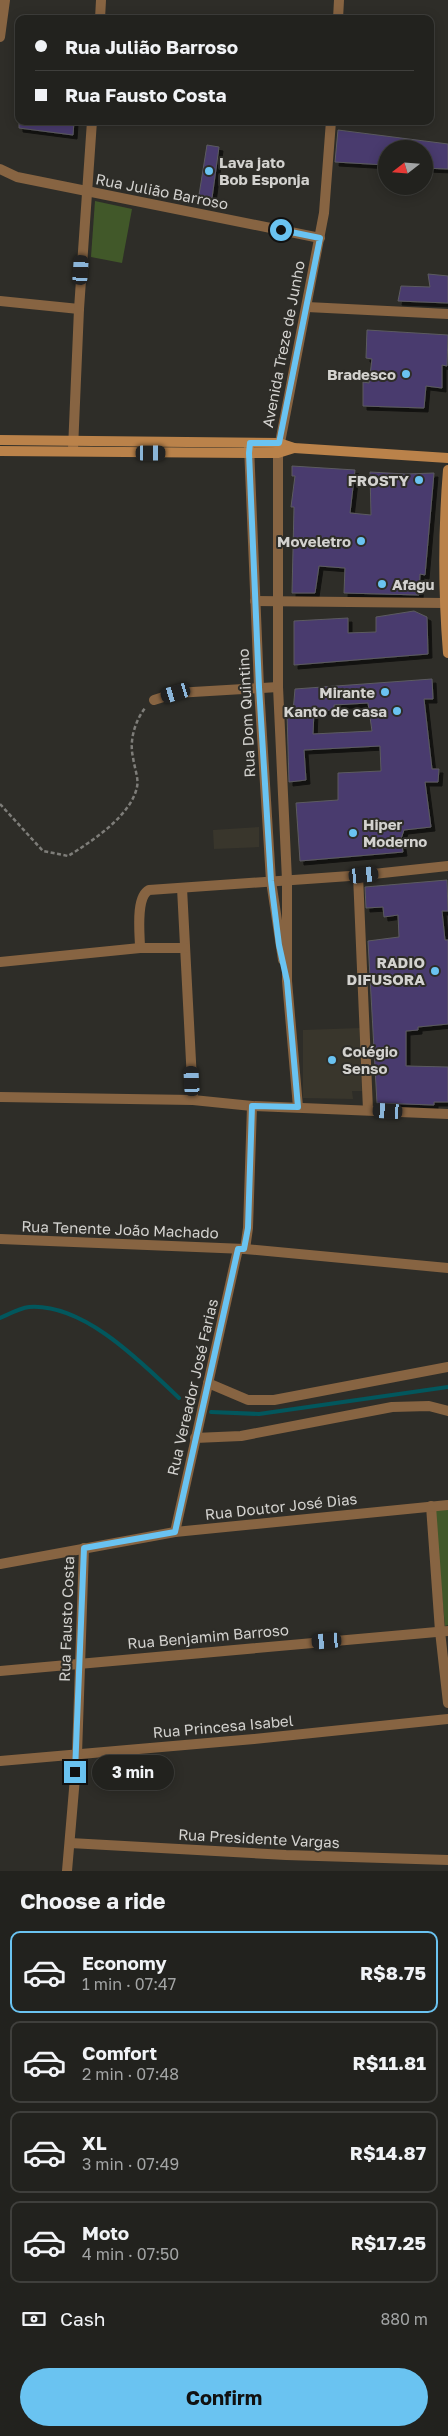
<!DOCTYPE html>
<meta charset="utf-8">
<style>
body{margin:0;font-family:"Golos Text",sans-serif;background:#2a2a27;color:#f1f3f6;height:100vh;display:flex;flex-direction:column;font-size:19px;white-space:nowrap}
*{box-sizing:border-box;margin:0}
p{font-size:16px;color:#a2a4a4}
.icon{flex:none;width:28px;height:28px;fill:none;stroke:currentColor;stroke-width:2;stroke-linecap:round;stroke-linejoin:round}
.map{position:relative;height:1871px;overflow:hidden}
.details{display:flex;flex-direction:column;background:#22221e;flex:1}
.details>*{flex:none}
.guide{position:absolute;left:15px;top:15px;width:419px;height:110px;border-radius:10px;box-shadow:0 2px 12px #0003,0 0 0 1px #3f3f3c;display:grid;align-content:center;height:110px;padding:0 20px;background:#22221e}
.needle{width:32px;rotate:253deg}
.buttons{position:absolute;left:378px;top:140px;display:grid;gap:10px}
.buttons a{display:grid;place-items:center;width:55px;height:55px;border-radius:50%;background:#22221e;box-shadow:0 2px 12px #0003,0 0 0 1px #3f3f3c;font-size:25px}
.end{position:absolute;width:22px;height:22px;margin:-11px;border:6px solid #6ac3f1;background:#111;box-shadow:0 0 0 2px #111}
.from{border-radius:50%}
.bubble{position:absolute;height:35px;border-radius:18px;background:#22221e;box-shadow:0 2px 12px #0003,0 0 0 1px #3f3f3c;font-size:16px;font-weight:700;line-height:35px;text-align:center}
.car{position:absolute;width:15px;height:30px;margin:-15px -8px;border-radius:6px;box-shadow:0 0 4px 1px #0007;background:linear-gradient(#222 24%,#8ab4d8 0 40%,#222 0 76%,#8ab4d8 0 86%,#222 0)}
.guide b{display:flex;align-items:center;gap:18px;height:48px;font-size:19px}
.guide b+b{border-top:1px solid #3f3f3c}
.guide i{width:12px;height:12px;background:#f1f3f6}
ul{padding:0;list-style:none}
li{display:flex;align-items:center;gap:15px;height:82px;margin:0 10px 8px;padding:0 10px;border:2px solid #3f3f3c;border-radius:10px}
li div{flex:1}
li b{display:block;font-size:19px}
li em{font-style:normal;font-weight:700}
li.selected{border-color:#6ac3f1}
li>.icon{width:45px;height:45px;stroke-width:1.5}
h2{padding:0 20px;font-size:22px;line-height:60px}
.pay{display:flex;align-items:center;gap:12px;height:55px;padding:0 20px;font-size:19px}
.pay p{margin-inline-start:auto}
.primary-button{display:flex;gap:10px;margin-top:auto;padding:10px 20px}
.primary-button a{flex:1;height:58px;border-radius:30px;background:#6ac3f1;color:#111;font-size:20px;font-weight:700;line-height:58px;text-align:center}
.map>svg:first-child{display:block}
.built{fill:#39362c}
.green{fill:#415829}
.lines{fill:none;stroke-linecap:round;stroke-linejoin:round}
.stream{stroke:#02575d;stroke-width:4}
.building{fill:#483a6e;stroke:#5c5b60;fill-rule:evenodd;filter:url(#shadow)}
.path{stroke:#7e7d79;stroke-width:2.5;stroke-dasharray:4 2.5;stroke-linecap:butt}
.street{stroke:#876442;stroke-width:10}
.secondary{stroke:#ba824a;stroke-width:10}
.route{stroke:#6ac3f1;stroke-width:6}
.poi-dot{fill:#6ac3f1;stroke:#2e2d28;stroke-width:2}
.labels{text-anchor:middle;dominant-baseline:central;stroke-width:4;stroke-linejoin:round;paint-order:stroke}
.poi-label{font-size:15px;font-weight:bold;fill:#d3d2cf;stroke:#2e2d28;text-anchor:end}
.street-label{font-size:15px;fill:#d3d2cf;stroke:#2e2d28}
</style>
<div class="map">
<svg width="448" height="1871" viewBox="0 0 448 1871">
<defs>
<filter id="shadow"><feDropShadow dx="4" dy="4" stdDeviation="0" flood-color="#0009"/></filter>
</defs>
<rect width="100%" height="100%" fill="#2e2d28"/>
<g class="built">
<path d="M259 827V847L214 849 213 830Z"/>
<path d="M361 1028 362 1091H352L353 1099 303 1098V1030Z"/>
</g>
<g class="green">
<path d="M95 201 132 209 122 263 91 257Z"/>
<path d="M448 1509V1625L445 1626 434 1510Z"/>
</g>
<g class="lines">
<g class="stream">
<path d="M0 1318C9 1314 20 1308 29 1307 84 1303 142 1363 179 1398"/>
<path d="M211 1412 259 1414 448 1387"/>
</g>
</g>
<g class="building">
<path d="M19 121H74L73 135 19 128Z"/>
<path d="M338 130 448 144V169L424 168V149H386V165L335 162Z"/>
<path d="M207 145 219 147 212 198 199 195Z"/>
<path d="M428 274 448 276V303L398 301 401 286 430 287Z"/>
<path d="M367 330 448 335 447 366 442 365V388L426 386 424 408 363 406V382L369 383 372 359 366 358Z"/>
<path d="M292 466 355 470 350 513 371 515 370 472 406 474 434 473 425 575 420 574 419 595 344 593 345 568 319 566 315 593H292L294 507H291L295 476H292Z"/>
<path d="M414 611 427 617 428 654 294 665V621L348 618V633L376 632V617Z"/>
<path d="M432 679 433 699H424L432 769H439L438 782H425L431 827 404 830 401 839 403 852 300 861 296 803 338 800V773L381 771 380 746 304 750 306 780 289 782 287 712H293L295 689ZM368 703 372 731 313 734 314 711 334 710V705Z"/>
<path d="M447 880 448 911H442L445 940H448V1024L418 1027V1030L406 1031V1066L448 1067V1102H434V1105L377 1103 368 941 399 937 398 915 384 917 383 907 366 908 365 887Z"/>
</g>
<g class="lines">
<path class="path" d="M0 804 43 851 68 856C91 842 131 816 137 787 139 778 134 767 133 757 129 741 135 720 146 707"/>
<g class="street">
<path d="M100 19 101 0"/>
<path d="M338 19 339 0"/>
<path d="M0 37 5 0"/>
<path d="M0 169 17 177 320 238"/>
<path d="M0 301 79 309"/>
<path d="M307 307 448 314"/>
<path d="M249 446 259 687 271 881 283 960"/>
<path d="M73 449 79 309 92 121"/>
<path d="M255 601 444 603"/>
<path d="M154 700 176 693 278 687"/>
<path d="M358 875 368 1110"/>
<path d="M182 888 193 1100"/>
<path d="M140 948C140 935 135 897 149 890L364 875 448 866"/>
<path d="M0 962 140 948H185"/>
<path d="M0 1097 193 1100 252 1106 448 1114"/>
<path d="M298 1107 287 981V880L278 687V453L324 213 331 121"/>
<path d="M0 1239 245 1249 448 1268"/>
<path d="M245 1249 248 1228 252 1106"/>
<path d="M208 1383 248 1400H274L448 1367"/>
<path d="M195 1438 241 1436 392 1407 429 1406 448 1411"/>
<path d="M431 1506 440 1631 448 1703"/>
<path d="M175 1532 238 1249"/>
<path d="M0 1564 175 1532 448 1505"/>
<path d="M0 1671 448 1631"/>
<path d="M0 1761 254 1739 448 1719"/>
<path d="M70 1843 286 1855 448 1860"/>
<path d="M67 1871 77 1754 84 1548"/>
</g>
<g class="secondary">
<path d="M0 440 279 443 294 448 448 458"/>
<path d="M0 451 249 453H278L294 448"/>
<path d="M448 470C443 531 443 591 448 653"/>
</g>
</g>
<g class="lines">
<path class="route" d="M75 1772 84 1548 175 1532 238 1249H244L248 1228 252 1106 298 1107 287 981 279 945 271 881 259 687 249 453 250 443H279L320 238 281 230"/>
</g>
<g class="poi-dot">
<circle cx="209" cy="171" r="5"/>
<circle cx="406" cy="374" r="5"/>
<circle cx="419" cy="480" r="5"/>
<circle cx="361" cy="541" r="5"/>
<circle cx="382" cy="584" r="5"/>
<circle cx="385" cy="692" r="5"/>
<circle cx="397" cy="711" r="5"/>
<circle cx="353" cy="833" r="5"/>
<circle cx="435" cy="971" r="5"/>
<circle cx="332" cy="1060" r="5"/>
</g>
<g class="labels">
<g class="poi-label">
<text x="219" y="162" text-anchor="start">Lava jato<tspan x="219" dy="17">Bob Esponja</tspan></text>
<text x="396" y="374">Bradesco</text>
<text x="409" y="480">FROSTY</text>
<text x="351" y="541">Moveletro</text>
<text x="392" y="584" text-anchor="start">Afagu</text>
<text x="375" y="692">Mirante</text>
<text x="387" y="711">Kanto de casa</text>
<text x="363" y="824" text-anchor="start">Hiper<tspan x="363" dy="17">Moderno</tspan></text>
<text x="425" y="962">RADIO<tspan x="425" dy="17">DIFUSORA</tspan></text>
<text x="342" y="1051" text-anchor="start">Colégio<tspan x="342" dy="17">Senso</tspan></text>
</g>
<g class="street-label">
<text transform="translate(162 191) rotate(11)">Rua Julião Barroso</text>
<text transform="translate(283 344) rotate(-79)">Avenida Treze de Junho</text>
<text transform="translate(246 713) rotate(-93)">Rua Dom Quintino</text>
<text transform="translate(120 1229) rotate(2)">Rua Tenente João Machado</text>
<text transform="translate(192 1387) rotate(-77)">Rua Vereador José Farias</text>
<text transform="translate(281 1506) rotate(-6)">Rua Doutor José Dias</text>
<text transform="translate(66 1619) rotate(-88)">Rua Fausto Costa</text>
<text transform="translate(208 1636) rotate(-5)">Rua Benjamim Barroso</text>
<text transform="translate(223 1726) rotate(-5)">Rua Princesa Isabel</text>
<text transform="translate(259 1838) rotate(3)">Rua Presidente Vargas</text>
</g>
</g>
</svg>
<div class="buttons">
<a><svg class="needle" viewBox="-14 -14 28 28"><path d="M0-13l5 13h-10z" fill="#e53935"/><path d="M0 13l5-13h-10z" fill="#a2a4a4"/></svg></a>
</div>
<i class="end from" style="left:281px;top:230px"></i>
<i class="end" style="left:75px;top:1772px"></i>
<div class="bubble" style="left:92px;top:1755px;width:82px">3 min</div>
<i class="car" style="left:81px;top:270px;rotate:4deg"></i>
<i class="car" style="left:151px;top:453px;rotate:90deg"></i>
<i class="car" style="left:176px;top:693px;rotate:253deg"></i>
<i class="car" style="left:364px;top:875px;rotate:84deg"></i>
<i class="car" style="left:192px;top:1081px;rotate:357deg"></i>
<i class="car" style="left:388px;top:1111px;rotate:273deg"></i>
<i class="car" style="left:327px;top:1641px;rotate:265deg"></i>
<div class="guide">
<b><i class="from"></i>Rua Julião Barroso</b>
<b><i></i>Rua Fausto Costa</b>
</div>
</div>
<section class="details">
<h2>Choose a ride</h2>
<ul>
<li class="selected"><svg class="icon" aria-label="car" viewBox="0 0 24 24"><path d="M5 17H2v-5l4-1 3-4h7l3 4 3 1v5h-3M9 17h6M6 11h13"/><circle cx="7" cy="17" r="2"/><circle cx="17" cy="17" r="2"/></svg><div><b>Economy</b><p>1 min · 07:47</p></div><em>R$8.75</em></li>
<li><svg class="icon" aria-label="car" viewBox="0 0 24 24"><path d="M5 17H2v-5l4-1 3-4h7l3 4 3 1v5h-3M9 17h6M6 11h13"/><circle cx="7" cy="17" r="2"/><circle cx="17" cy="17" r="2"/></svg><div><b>Comfort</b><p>2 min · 07:48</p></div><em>R$11.81</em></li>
<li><svg class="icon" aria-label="car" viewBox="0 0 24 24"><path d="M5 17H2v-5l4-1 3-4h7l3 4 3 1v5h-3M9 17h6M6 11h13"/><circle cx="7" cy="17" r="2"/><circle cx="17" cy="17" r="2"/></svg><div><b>XL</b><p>3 min · 07:49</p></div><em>R$14.87</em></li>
<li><svg class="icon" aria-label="car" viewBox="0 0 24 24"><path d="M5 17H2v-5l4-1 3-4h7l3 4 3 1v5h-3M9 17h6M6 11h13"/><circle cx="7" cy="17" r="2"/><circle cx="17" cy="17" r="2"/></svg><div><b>Moto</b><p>4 min · 07:50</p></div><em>R$17.25</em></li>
</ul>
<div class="pay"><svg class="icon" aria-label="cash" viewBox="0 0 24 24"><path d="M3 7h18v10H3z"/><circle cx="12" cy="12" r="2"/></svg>Cash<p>880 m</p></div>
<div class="primary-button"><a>Confirm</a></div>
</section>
